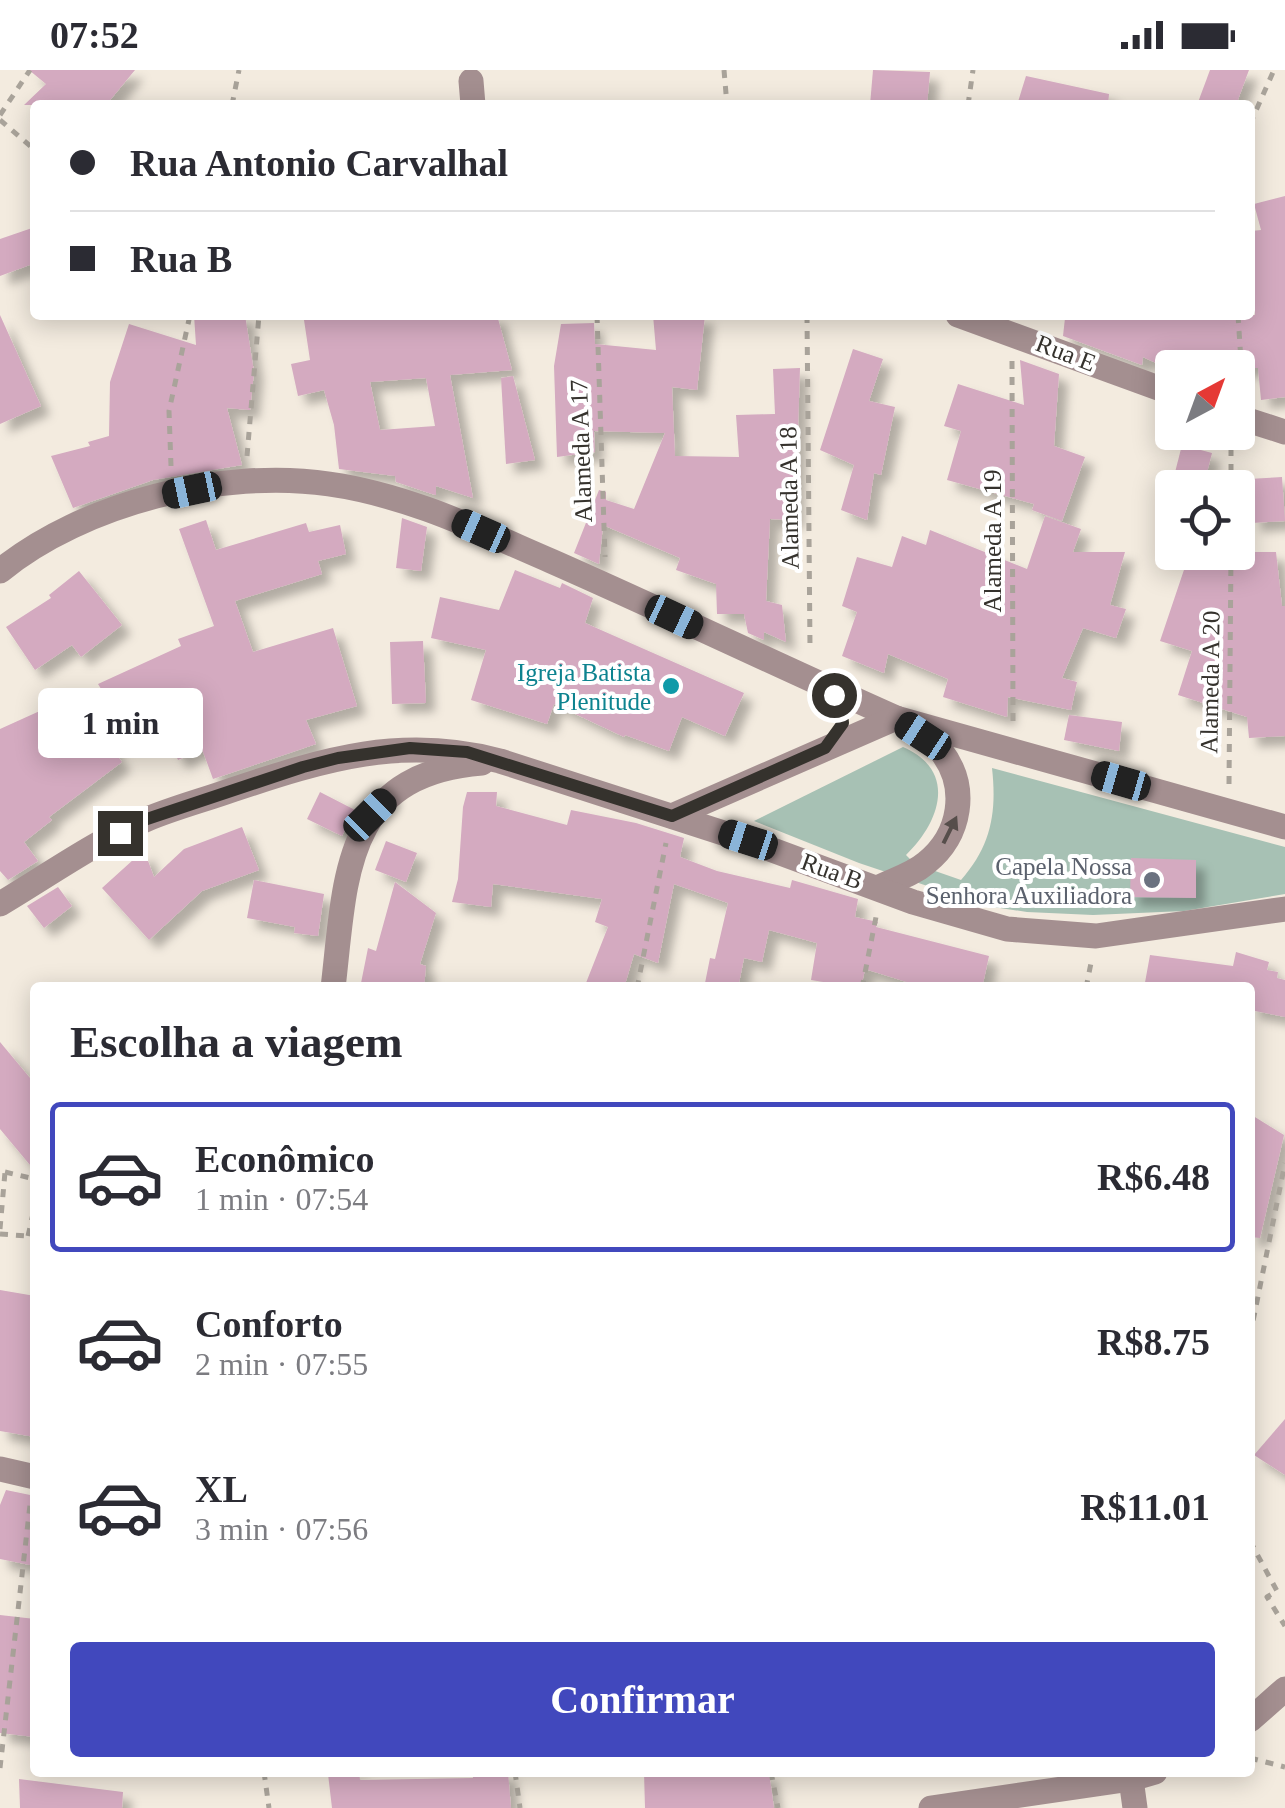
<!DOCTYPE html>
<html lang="pt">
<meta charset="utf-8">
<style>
body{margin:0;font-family:"Times New Roman",serif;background:#f2f2f3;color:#2b2b33;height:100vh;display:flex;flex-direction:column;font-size:38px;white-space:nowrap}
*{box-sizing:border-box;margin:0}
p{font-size:32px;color:#7c7c81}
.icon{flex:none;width:55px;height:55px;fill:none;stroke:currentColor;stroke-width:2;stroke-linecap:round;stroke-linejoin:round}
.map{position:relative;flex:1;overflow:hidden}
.side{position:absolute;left:30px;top:912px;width:1225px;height:795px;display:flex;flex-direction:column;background:#fff;border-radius:10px;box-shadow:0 5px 25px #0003}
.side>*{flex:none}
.hud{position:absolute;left:30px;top:30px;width:1225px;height:220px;border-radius:10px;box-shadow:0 5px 25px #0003;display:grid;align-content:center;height:220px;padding:0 40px;background:#fff}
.needle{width:65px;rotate:41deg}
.buttons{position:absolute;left:1155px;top:280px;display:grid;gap:20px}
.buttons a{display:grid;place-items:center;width:100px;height:100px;border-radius:10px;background:#fff;box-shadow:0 5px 25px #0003;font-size:50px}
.end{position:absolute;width:45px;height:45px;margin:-22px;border:12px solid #35322d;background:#fff;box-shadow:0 0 0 5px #fff}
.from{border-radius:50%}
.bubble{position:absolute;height:70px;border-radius:10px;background:#fff;box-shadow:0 5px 25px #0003;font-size:32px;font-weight:700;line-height:70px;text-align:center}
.car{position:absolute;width:30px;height:60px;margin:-30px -15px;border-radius:12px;box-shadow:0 0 8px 2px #0007;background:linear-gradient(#222 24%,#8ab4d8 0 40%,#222 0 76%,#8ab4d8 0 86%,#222 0)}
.hud b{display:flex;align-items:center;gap:35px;height:95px;font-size:38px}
.hud b+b{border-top:2px solid #e1e1e2}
.hud i{width:25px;height:25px;background:#2b2b33}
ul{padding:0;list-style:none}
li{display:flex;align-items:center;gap:30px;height:150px;margin:0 20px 15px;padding:0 20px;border:5px solid transparent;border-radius:10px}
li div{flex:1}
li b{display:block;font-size:38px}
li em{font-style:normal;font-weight:700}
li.on{border-color:#4148bd}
li>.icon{width:90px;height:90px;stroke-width:1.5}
h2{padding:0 40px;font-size:45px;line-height:120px}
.button{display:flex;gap:20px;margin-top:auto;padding:20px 40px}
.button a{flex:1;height:115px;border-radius:10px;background:#4148bd;color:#fff;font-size:40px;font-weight:700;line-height:115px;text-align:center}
.status{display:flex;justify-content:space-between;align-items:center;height:70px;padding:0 50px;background:#fff;direction:ltr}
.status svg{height:28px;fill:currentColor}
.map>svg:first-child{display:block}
.green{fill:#a7c1b4}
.building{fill:#d4aac0;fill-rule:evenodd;filter:url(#shadow)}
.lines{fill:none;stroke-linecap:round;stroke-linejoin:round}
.path{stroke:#a9a39a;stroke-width:5;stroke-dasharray:8 8;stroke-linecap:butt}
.minor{stroke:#a48f90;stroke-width:25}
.oneway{fill:#564e4b}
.route{stroke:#35322d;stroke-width:12}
.culture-dot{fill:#0f9aa8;stroke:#fff;stroke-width:4}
.worship-dot{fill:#6b7280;stroke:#fff;stroke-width:4}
.labels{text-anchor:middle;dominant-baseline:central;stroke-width:8;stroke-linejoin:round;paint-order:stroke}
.street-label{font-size:25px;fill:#35322d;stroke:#fff}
.culture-label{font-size:25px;fill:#0d838f;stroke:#fff;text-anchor:end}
.worship-label{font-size:25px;fill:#5b616d;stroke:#fff;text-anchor:end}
</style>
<div class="status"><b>07:52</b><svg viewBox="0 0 49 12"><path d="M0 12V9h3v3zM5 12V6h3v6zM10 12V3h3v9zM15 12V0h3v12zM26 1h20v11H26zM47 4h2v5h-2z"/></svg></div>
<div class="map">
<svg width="1285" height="1738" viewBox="0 0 1285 1738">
<defs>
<filter id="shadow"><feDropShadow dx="9" dy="9" stdDeviation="5" flood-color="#0004"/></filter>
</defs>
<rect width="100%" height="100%" fill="#f3ebdf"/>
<path class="green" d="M903 677C958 701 940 752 906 785L915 794 961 810C991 776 997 743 992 698L1285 777V824L1184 841 1093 845 1027 842 987 836 859 793 754 751Z"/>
<g class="building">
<path d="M29 0H135L106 35H24L46 14Z"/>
<path d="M873 0 930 2 927 35H870Z"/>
<path d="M1210 0H1249L1236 35H1197Z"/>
<path d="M1026 6 1109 24 1108 35H1017Z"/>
<path d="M1285 126V327L1261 330 1258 298H1167L1143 287 1142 295 1063 266 1065 248H1069V245H1255L1251 161 1261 160 1254 134Z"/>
<path d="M35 157V193L0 206V169Z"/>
<path d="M0 245 41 336 0 354Z"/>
<path d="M194 245H245L254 302 250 340 227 338 242 395 153 410 73 438 51 386 90 376 88 372 109 366 110 312 129 254 196 275Z"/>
<path d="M330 245H497L512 300 450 305 473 428 436 416V425L432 424 396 412 395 406 339 399 334 355 324 320 298 326 291 294 310 290 304 250ZM426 308 435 356 380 360 370 312Z"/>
<path d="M653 245H705L697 320 672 317 675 386 739 387 736 345 775 344 773 299 800 298 795 450 770 449 766 531 782 535 786 572 764 562V570L748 563 744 544H717L716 514 676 500 680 488 603 455 599 494 574 483 599 420 606 422V430L634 439 665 363 594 361 595 382 557 387 554 296 561 254 594 253 595 274 656 280Z"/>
<path d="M853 279 883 289 869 331 895 337 881 405 874 403 867 450 841 440 854 395 820 380Z"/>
<path d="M1020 290 1059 304 1054 376 1085 387 1062 451 1032 440 1034 434 947 410 961 361 944 356 958 314 1024 335Z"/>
<path d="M513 306 535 390 506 394 501 308Z"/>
<path d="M1182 375 1212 383 1203 418H1171Z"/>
<path d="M1282 407 1285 451 1252 453 1249 409Z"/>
<path d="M1045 446 1081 459 1073 482H1125L1110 535 1126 539 1116 568 1083 558 1062 608 1077 612 1071 640 1008 627 1007 647 943 627 948 609 888 584 884 603 842 586 857 542 842 536 857 487 892 497 902 466 926 475 930 460 1027 499Z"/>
<path d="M402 448 427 457 421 501 396 498Z"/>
<path d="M206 450 216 480 306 453 309 462 340 455 346 484 318 491 322 504 235 531 253 582 333 558 357 636 306 650 316 674 213 709 202 679 178 690 158 645 110 676 122 692 49 747 52 750 24 772 38 791 8 810 0 801V659L53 635 79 669 116 643 98 614 181 576 178 569 214 556 179 459Z"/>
<path d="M1190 482H1276L1282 536H1285V666L1249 668 1247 647 1178 625 1192 581 1160 571Z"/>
<path d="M515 500 560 518 562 513 593 528 585 553 744 623 725 666 682 647 669 681 625 665 624 667 554 634 547 654 471 630 486 580 431 568 440 527 499 540Z"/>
<path d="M79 501 122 555 81 587 72 575 35 600 6 557 51 528 49 525Z"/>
<path d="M423 571 426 633 392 634 390 572Z"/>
<path d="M1069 645 1122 652 1119 681 1064 670Z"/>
<path d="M320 722 355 740 342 766 307 749Z"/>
<path d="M467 722H497L496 736 567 755 571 740 636 753 684 768 680 787 717 801 790 818 792 810 858 829 855 847 878 852 876 857 989 886 982 918H926L865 899 861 918 811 910 817 873 769 860 762 892 744 888 738 918H704L710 888 715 889 728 833 674 814 658 893 634 884 624 918H584L608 857 595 852 602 829 493 814 491 837 452 832 458 809 463 737Z"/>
<path d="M242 757 259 800 202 821 149 870 102 818 144 780 154 807 184 779Z"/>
<path d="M386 771 417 783 406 812 375 800Z"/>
<path d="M1131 788 1196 790V828L1130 827Z"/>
<path d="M254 810 324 824 318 866 294 863 295 857 247 848Z"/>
<path d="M395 812 436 843 420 894 426 896 424 918H360L368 878 376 881Z"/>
<path d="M58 817 72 836 44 858 27 836Z"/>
<path d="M1236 882 1269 892 1267 900 1278 902 1277 908 1285 910V947L1250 940V918H1144L1150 885 1233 896Z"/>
<path d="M0 972 35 1014V1101L0 1059Z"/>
<path d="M1250 1044 1284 1065 1260 1168 1250 1167Z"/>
<path d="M0 1220 35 1226 32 1337H35V1367L0 1361Z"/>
<path d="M1285 1349V1405L1254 1385Z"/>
<path d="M6 1420 35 1426V1496L0 1489V1435Z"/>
<path d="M0 1545 35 1549V1667L0 1663Z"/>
<path d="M348 1702H359L360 1710 473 1708 472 1702H508L511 1738H332L328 1704Z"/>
<path d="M644 1702H769L774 1738H645Z"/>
<path d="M19 1709 123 1722 122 1738H20Z"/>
</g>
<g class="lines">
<g class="path">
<path d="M724 0 727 35"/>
<path d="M232 35 239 0"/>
<path d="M968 35 973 0"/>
<path d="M0 45 30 0"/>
<path d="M0 50 35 80"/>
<path d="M1250 54 1274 0"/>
<path d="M597 245 605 487"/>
<path d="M807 245 810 577"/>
<path d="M1238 245 1243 322"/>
<path d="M1012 291 1013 655"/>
<path d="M247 386 259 245"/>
<path d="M171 396 169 341 190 245"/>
<path d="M1231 418V375"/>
<path d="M1229 714 1231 482"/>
<path d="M637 918 666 773"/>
<path d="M862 918 876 847"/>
<path d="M1086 918 1091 893"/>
<path d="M5 1102 35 1109"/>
<path d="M0 1159 5 1102"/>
<path d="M0 1164 28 1166"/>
<path d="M28 1166 35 1135"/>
<path d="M1250 1266 1285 1093"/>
<path d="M1250 1471 1277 1521 1267 1527 1285 1556"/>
<path d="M1250 1688 1285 1697"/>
<path d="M0 1698 30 1435"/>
<path d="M264 1702 269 1738"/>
<path d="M515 1702 520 1738"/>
<path d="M771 1702 778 1738"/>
</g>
<g class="minor">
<path d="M471 11 473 35"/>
<path d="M958 245 1172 323"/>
<path d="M1238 347 1285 362"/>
<path d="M0 501C83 433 224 398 329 414 408 425 479 460 551 491 667 542 781 597 896 648 911 658 930 667 941 681 969 717 961 765 926 793 912 805 893 810 877 818"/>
<path d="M672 746 896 648 1285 757"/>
<path d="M0 834C47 806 95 772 145 750 173 738 204 730 232 720 325 689 402 665 500 691L748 771 913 832 1007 859 1096 866 1285 839"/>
<path d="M333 918C346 808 342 704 482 693"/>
<path d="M0 1399 35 1407"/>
<path d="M1250 1650 1285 1619"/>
<path d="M1131 1709 1135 1738"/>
<path d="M931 1738 1131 1709 1155 1702"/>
</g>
</g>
<defs><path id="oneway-solid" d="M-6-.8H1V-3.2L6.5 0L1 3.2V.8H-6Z" transform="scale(2.5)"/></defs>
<use class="oneway" href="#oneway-solid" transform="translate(950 760) rotate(-64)"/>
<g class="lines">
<path class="route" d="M120 763 147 749 303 697 338 688 410 678 467 682 672 746 825 678 843 653 841 633 834 625"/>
</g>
<circle class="culture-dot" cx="671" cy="616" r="10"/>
<circle class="worship-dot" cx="1152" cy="810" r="10"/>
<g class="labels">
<g class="street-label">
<text transform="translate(1066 283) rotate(21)">Rua E</text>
<text transform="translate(581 381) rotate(-92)">Alameda A 17</text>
<text transform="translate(789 428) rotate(-91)">Alameda A 18</text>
<text transform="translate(992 471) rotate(-90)">Alameda A 19</text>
<text transform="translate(1210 612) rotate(-89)">Alameda A 20</text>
<text transform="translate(832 801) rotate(20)">Rua B</text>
</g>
<g class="culture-label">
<text x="651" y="602">Igreja Batista<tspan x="651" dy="29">Plenitude</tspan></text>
</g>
<g class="worship-label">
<text x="1132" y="796">Capela Nossa<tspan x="1132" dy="29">Senhora Auxiliadora</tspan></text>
</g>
</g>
</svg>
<div class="buttons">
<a><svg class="needle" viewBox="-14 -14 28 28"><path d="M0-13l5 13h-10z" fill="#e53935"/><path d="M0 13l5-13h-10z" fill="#7c7c81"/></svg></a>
<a><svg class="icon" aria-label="locate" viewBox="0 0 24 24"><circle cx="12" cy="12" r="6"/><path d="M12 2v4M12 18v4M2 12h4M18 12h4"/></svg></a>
</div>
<i class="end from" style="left:834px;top:625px"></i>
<i class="end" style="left:120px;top:763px"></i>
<div class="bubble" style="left:38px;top:618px;width:165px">1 min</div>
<i class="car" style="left:192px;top:420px;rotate:258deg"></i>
<i class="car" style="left:481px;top:461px;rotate:294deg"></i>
<i class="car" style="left:674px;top:547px;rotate:115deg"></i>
<i class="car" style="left:923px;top:666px;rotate:303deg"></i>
<i class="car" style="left:1121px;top:711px;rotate:286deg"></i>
<i class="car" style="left:370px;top:745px;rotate:45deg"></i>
<i class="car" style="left:748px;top:770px;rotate:288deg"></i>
<div class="hud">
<b><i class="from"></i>Rua Antonio Carvalhal</b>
<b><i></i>Rua B</b>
</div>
<section class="side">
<h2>Escolha a viagem</h2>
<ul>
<li class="on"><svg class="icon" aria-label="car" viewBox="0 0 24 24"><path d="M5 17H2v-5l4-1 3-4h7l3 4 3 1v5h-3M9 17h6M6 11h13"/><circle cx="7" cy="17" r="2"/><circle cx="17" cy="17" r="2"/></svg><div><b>Econômico</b><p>1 min · 07:54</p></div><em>R$6.48</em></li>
<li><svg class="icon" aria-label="car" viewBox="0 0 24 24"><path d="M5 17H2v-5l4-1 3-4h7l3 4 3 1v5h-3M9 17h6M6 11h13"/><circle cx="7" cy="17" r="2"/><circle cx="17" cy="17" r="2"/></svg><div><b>Conforto</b><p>2 min · 07:55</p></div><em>R$8.75</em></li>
<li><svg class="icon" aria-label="car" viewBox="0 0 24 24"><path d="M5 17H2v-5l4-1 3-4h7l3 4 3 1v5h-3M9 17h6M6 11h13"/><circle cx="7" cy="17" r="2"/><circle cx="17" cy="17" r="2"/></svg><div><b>XL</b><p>3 min · 07:56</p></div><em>R$11.01</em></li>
</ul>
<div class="button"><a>Confirmar</a></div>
</section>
</div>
